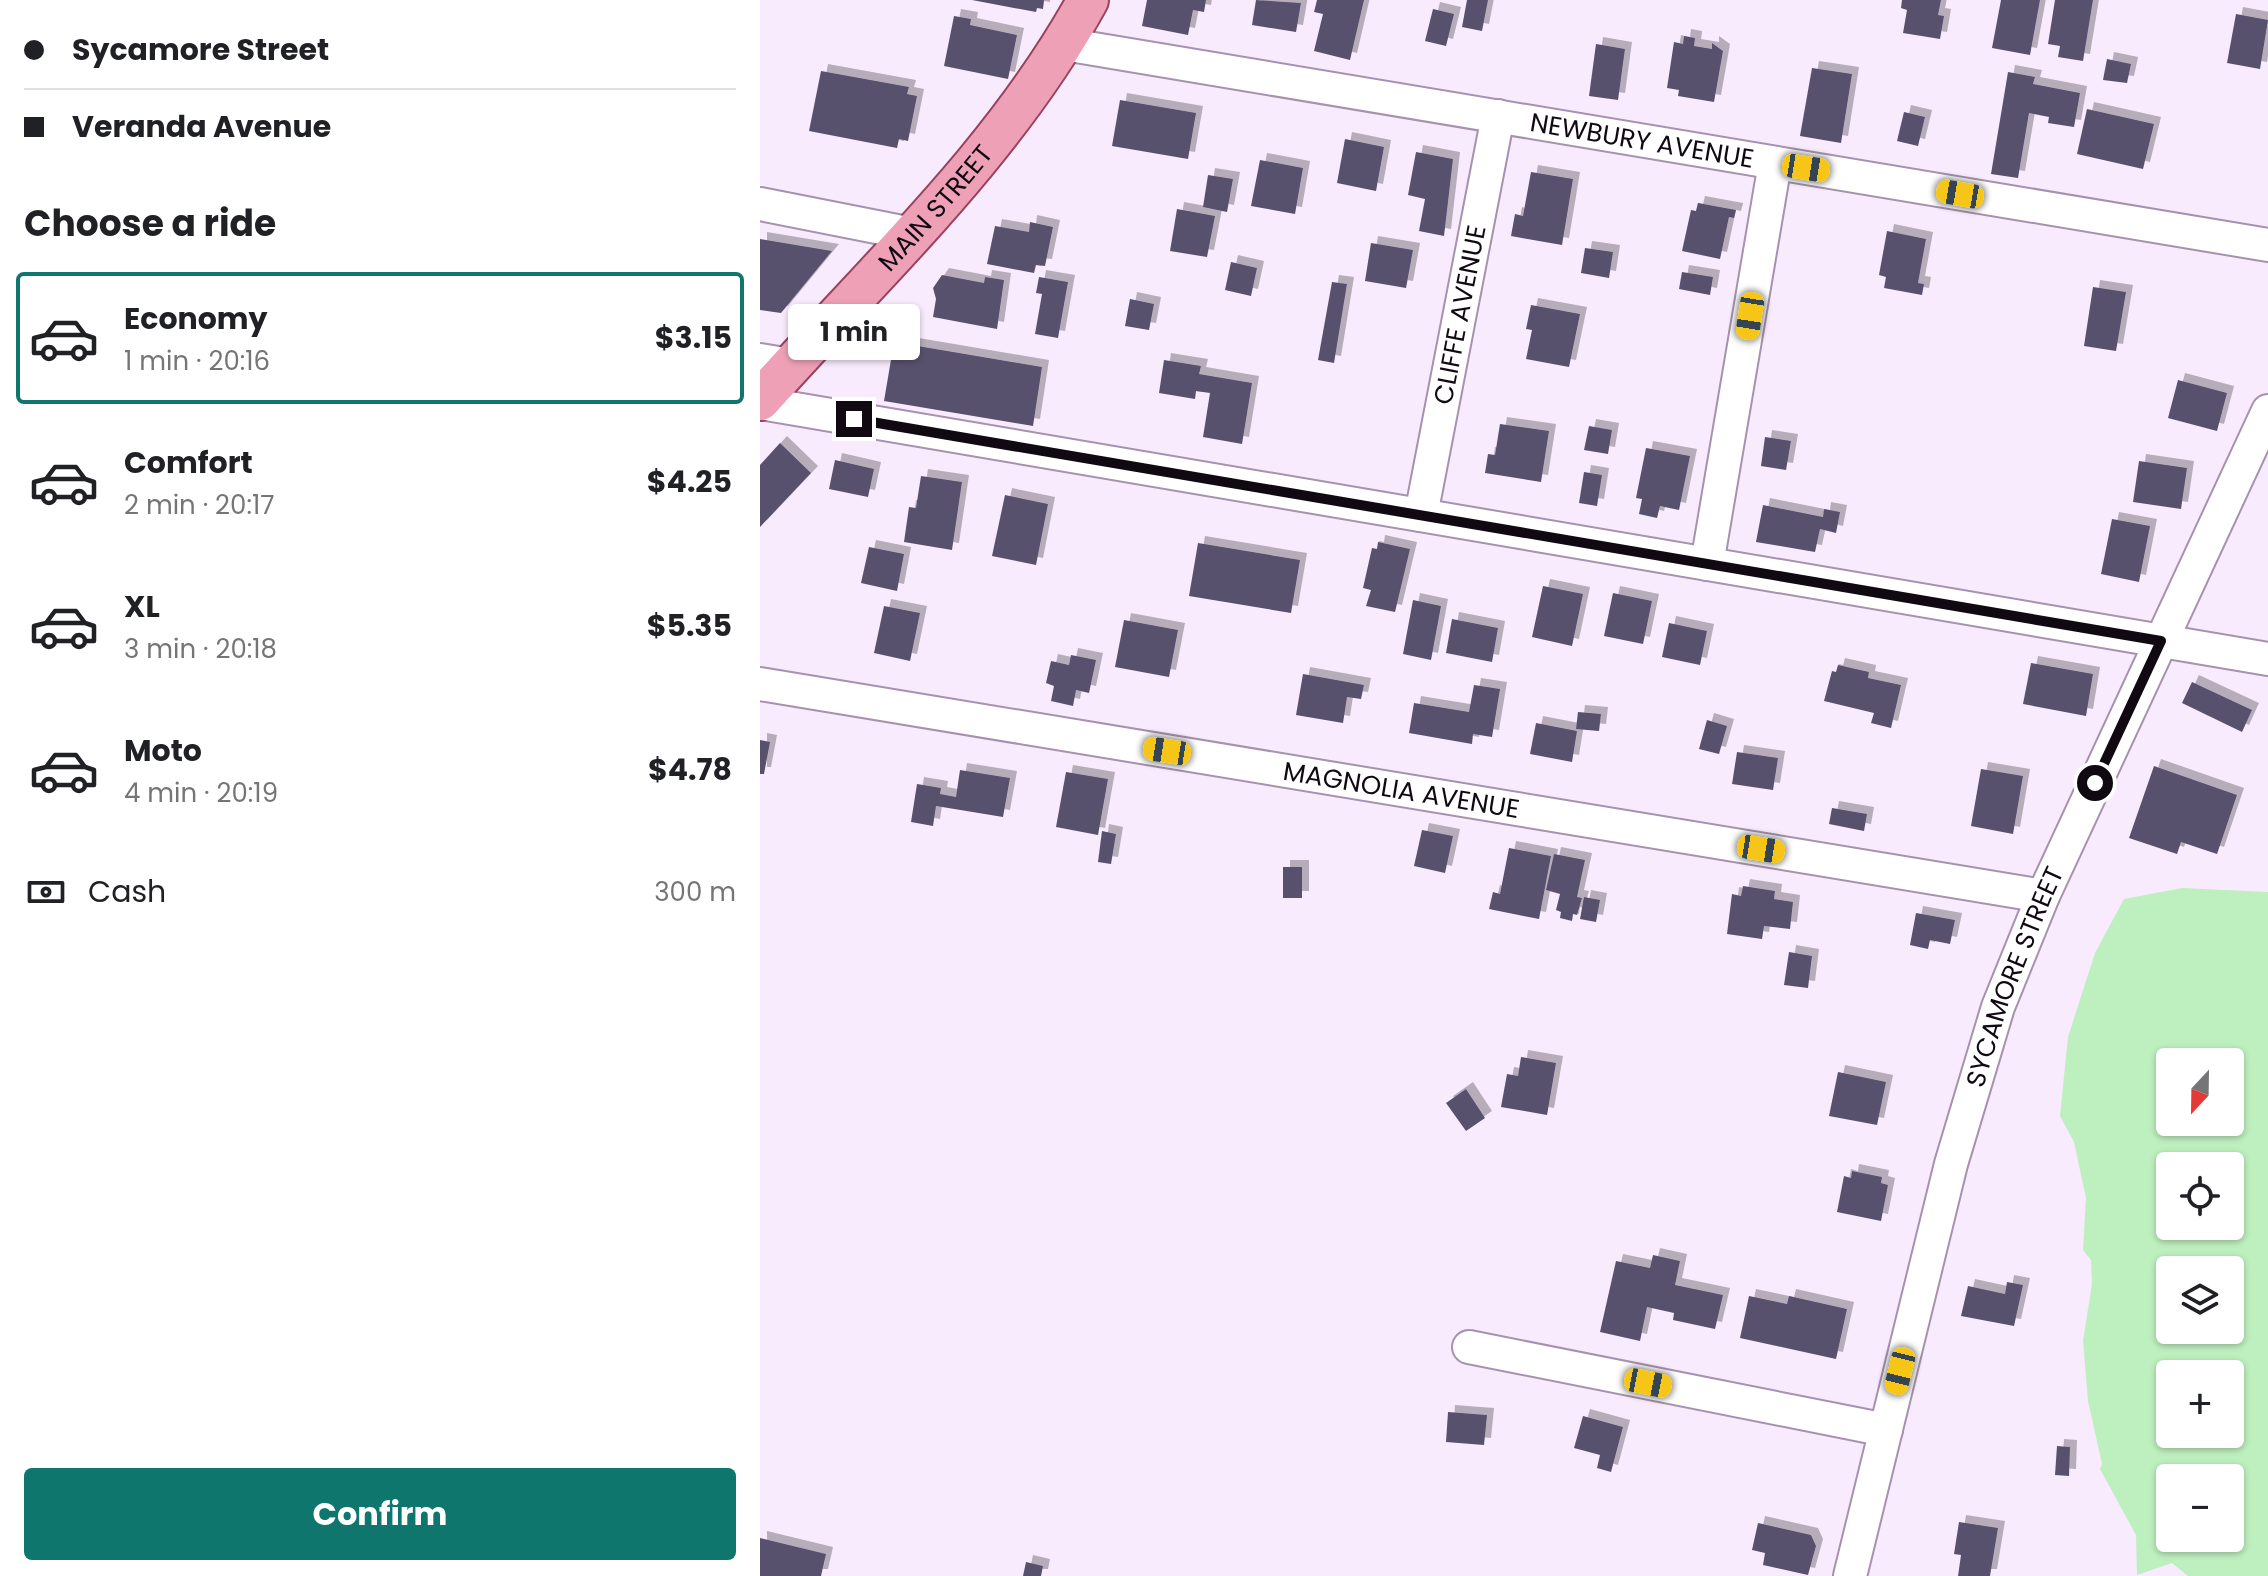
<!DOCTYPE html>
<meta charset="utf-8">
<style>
body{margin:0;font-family:Poppins,sans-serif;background:#f2f2f2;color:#202124;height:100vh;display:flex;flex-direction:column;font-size:30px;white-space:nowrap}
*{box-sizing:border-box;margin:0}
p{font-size:26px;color:#757577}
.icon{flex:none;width:44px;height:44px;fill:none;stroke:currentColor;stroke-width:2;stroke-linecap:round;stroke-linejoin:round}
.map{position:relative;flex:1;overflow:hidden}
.sheet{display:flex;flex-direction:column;background:#fff;width:760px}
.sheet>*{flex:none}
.banner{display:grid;align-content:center;height:176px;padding:0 24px;background:#fff}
.needle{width:52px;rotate:202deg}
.fabs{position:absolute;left:1396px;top:1048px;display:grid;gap:16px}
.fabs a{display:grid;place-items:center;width:88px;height:88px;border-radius:8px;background:#fff;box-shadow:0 2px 6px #0004;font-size:40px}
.end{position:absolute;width:36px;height:36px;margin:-18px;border:10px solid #100912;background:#fff;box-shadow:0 0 0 4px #fff}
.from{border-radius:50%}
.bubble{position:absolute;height:56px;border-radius:8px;background:#fff;box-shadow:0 2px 6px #0004;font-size:26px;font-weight:700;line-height:56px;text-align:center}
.car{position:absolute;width:24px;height:48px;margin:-24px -12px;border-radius:10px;box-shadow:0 0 6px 2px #0007;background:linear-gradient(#f5c518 24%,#345 0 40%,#f5c518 0 76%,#345 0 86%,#f5c518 0)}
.banner b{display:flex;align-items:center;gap:28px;height:76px;font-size:30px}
.banner b+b{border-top:2px solid #e0e0e0}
.banner i{width:20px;height:20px;background:#202124}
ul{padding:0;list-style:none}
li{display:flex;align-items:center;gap:24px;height:132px;margin:0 16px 12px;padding:0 8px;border:4px solid transparent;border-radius:8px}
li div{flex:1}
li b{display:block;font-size:30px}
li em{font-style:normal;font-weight:700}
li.current{border-color:#0f766e}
li>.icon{width:72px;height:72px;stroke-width:1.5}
h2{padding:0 24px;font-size:36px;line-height:96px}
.pay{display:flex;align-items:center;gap:20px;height:88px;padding:0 24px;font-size:30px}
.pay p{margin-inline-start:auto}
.cta{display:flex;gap:16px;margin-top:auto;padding:16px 24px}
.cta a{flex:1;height:92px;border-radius:8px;background:#0f766e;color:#fff;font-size:32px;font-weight:700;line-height:92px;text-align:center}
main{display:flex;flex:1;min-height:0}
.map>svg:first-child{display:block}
.green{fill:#beefbe;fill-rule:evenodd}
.building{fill:#59516e;filter:url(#shadow)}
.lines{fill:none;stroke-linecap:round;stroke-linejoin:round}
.minor-casing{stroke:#a792ae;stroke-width:36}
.major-casing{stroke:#98435d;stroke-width:44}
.minor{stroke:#fff;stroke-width:32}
.major{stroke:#eea1b6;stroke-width:40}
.route{stroke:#100912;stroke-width:10}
.labels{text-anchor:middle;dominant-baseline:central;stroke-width:8;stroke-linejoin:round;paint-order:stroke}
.street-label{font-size:26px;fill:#100912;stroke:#f8ebfd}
</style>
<main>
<section class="sheet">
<div class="banner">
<b><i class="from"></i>Sycamore Street</b>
<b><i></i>Veranda Avenue</b>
</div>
<h2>Choose a ride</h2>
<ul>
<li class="current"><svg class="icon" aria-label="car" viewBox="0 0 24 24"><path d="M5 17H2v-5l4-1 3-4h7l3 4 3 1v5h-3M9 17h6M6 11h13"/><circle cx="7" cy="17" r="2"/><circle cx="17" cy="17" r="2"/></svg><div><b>Economy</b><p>1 min · 20:16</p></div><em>$3.15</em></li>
<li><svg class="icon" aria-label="car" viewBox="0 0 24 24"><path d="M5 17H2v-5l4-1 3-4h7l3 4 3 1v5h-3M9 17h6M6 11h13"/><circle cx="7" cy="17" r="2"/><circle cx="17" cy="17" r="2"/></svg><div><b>Comfort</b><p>2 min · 20:17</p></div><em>$4.25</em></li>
<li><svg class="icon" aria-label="car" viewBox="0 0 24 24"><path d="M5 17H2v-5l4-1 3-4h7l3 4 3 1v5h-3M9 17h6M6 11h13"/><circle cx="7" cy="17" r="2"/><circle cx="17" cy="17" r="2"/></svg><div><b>XL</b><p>3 min · 20:18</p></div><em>$5.35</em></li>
<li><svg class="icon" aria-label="car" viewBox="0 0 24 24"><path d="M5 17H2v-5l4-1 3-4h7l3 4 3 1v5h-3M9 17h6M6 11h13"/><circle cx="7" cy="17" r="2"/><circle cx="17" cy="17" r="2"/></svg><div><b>Moto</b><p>4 min · 20:19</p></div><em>$4.78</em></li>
</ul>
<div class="pay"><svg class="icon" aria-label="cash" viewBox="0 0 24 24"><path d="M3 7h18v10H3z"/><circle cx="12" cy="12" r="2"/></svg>Cash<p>300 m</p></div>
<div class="cta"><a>Confirm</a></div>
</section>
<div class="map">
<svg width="1508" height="1576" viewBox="0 0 1508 1576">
<defs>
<filter id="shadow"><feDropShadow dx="7" dy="-7" stdDeviation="0" flood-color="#0004"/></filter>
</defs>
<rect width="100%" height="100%" fill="#f8ebfd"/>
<path class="green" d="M1422 888 1508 892V1576H1428L1412 1563 1377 1575 1376 1535 1340 1469 1342 1464 1328 1401 1323 1341 1332 1284 1331 1260 1323 1250 1326 1198 1314 1142 1300 1116 1308 1037 1335 953 1364 899ZM1410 1062H1470V1122H1410ZM1410 1166H1470V1226H1410ZM1470 1270V1330H1410V1270ZM1410 1374H1470V1434H1410ZM1410 1478H1470V1538H1410Z"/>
<g class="building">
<path d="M212 0H284L283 9 277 8 276 12Z"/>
<path d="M387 0H446L444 12 433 10 428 35 382 26Z"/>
<path d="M496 0 541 3 536 32 492 25Z"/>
<path d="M557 0H604L590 60 554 51 563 14 554 12Z"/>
<path d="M707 0H728L722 31 702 27Z"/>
<path d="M1142 0H1181L1178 15 1184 16 1180 39 1143 33 1147 10 1141 8Z"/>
<path d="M1241 0H1280L1270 55 1232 48Z"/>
<path d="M1295 0H1333L1323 61 1298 57 1300 46 1288 44Z"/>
<path d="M673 9 694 14 686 46 665 41Z"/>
<path d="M1476 14 1508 20 1500 69 1467 63Z"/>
<path d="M194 16 211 19 210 25 257 35 248 79 184 66Z"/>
<path d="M924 36 935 38 934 46 952 49V43L963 51 954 102 918 96 919 90 907 88 914 42 923 44Z"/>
<path d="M836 44 865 49 858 100 829 96Z"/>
<path d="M1347 59 1371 64 1367 83 1343 80Z"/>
<path d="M1052 68 1092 74 1081 143 1040 136Z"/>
<path d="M61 71 149 87 147 94 157 96 148 141 139 139 137 148 49 131Z"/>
<path d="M1248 72 1275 77 1273 84 1320 93 1314 127 1288 123 1289 117 1269 113 1258 178 1231 174Z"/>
<path d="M360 100 436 113 428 159 352 146Z"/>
<path d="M1327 109 1394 124 1383 169 1317 154Z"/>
<path d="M1144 112 1165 117 1158 146 1137 141Z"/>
<path d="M585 139 624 147 616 191 577 183Z"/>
<path d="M656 152 693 159 684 236 659 231 665 199 648 195Z"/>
<path d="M500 160 543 168 535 214 491 206Z"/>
<path d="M771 172 813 179 802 245 751 236 755 214 763 216Z"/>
<path d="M448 175 473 179 467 212 443 207Z"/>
<path d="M938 203 976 210 974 218 969 217 960 259 922 251 931 210 936 211Z"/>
<path d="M417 209 455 216 447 257 410 251Z"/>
<path d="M270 222 293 227 285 266 276 265 274 273 227 264 235 226 269 232Z"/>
<path d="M1127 231 1166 239 1158 283 1164 284 1162 295 1124 288 1126 277 1119 275Z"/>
<path d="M0 239 72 251 21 313 0 310Z"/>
<path d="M611 243 653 250 646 288 605 281Z"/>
<path d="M825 248 853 252 849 278 821 273Z"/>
<path d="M471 262 497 268 491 296 465 290Z"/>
<path d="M922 272 953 277 950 295 919 289Z"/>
<path d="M182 275 224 283 225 277 244 280 237 329 173 317 176 299 173 288Z"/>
<path d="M279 277 308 282 298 338 275 334 282 294 276 293Z"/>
<path d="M572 282 587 284 574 363 558 360Z"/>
<path d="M1333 287 1366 292 1356 351 1324 346Z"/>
<path d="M370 299 394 304 389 330 365 326Z"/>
<path d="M771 305 820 314 809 367 766 359 772 330 766 329Z"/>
<path d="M134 342 282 367 273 426 124 401Z"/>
<path d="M404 360 441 366 439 374 492 383 482 444 443 437 450 393 436 391 435 399 399 393Z"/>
<path d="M1418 380 1467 393 1457 431 1408 418Z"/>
<path d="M740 424 789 431 781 482 725 473 728 454 735 455Z"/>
<path d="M829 426 852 430 848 454 824 450Z"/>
<path d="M1005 437 1031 441 1026 470 1001 466Z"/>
<path d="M20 443 51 473 0 527V465Z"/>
<path d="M886 448 930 456 919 510 900 506 897 518 879 514 882 499 876 498Z"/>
<path d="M75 460 114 469 108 497 69 489Z"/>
<path d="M1379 461 1427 468 1421 509 1373 502Z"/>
<path d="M824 472 842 475 837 506 819 503Z"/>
<path d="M161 476 202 482 192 550 144 542 149 507 156 508Z"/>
<path d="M245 495 288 504 276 565 232 556Z"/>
<path d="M1003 505 1063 517 1064 509 1080 512 1076 533 1060 529 1055 552 996 542Z"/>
<path d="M1352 519 1390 526 1379 582 1341 574Z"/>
<path d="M618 542 650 549 635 612 606 606 611 590 603 588 612 548 617 549Z"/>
<path d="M438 543 540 560 531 613 429 596Z"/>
<path d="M109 547 144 554 137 591 101 583Z"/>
<path d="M783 586 823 594 812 646 772 637Z"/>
<path d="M853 593 892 601 883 644 844 636Z"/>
<path d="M653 600 681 606 671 660 643 654Z"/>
<path d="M124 606 160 613 150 661 114 653Z"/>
<path d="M692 619 738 628 732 662 686 653Z"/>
<path d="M364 620 418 630 409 677 355 667Z"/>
<path d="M909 623 947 631 940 665 902 657Z"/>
<path d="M311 655 336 660 329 693 316 690 313 706 291 701 294 686 286 683 291 661 309 665Z"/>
<path d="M1271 663 1333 674 1326 716 1263 704Z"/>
<path d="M1078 665 1109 672 1108 678 1141 685 1131 728 1111 723 1114 713 1064 701 1072 671 1076 672Z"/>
<path d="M543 674 604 685 601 699 587 697 583 723 536 715Z"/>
<path d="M1432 682 1492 710 1482 732 1422 703Z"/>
<path d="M714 685 740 689 732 737 713 734 712 744 649 733 654 703 709 712Z"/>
<path d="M818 712 841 714 839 731 816 729Z"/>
<path d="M947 720 967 726 959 754 939 749Z"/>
<path d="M776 723 817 731 812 762 770 754Z"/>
<path d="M0 740 10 742 4 774H0Z"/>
<path d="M977 752 1018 758 1013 790 972 784Z"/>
<path d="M1394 766 1477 795 1457 854 1421 842 1417 854 1369 838Z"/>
<path d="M1221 769 1263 776 1253 834 1211 826Z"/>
<path d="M200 770 250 778 243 817 176 806 173 826 151 822 157 784 181 788 180 794 196 797Z"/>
<path d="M306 772 348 779 338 835 296 827Z"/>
<path d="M1072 808 1107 814 1104 831 1069 824Z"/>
<path d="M662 830 693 836 685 873 654 866Z"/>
<path d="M342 831 356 834 351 864 338 862Z"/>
<path d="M749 848 791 856 779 919 729 909 733 892 740 894Z"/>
<path d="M794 854 825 860 817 897 822 898 817 915 813 914 812 921 800 918 801 912 796 910 800 894 786 890Z"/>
<rect x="523" y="867" width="19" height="31"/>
<path d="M983 886 1015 891 1014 899 1033 902 1030 929 1004 926 1002 939 967 934 972 894 981 896Z"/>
<path d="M824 897 840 900 836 922 820 919Z"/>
<path d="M1156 913 1195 920 1190 944 1170 940 1168 949 1150 945Z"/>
<path d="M1029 952 1052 956 1048 988 1024 985Z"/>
<path d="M761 1057 796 1063 787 1115 741 1107 747 1074 758 1076Z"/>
<path d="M1078 1072 1126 1082 1117 1125 1069 1116Z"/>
<path d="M706 1089 725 1118 706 1131 686 1103Z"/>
<path d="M1092 1171 1122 1177 1121 1183 1128 1185 1121 1221 1077 1212 1084 1176 1091 1178Z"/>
<path d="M893 1255 920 1261 915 1285 963 1295 955 1329 913 1320 914 1313 887 1307 880 1341 840 1332 856 1261 890 1268Z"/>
<path d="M1247 1282 1263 1285 1254 1326 1201 1316 1208 1286 1245 1294Z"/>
<path d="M989 1296 1027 1304 1029 1296 1087 1309 1076 1359 980 1338Z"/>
<path d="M688 1412 727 1415 724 1445 686 1442Z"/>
<path d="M823 1416 863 1427 851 1472 837 1468 840 1455 814 1448Z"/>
<path d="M1297 1446 1310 1447 1309 1476 1295 1475Z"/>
<path d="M1199 1522 1238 1528 1230 1576H1198L1201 1555 1194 1554Z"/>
<path d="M998 1523 1051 1535 1056 1546 1048 1575 1003 1565 1005 1553 992 1550Z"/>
<path d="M0 1538 66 1554 61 1576H0Z"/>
<path d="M266 1562 283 1566 281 1576H263Z"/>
</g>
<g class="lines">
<defs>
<g id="minor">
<path id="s1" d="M304 44 1508 245"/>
<path d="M0 204 152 234"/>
<path d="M0 360 31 365"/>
<path d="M0 403 1508 659"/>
<path id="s2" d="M661 515 738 116"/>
<path d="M947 564 1015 163"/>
<path id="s3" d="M0 684 1283 896"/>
<path d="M709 1347 1126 1430"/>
<path id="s4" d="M1090 1576 1191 1164 1238 1007 1283 896 1508 411"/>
</g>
<g id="major">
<path id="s5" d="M0 400C115 271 244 153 328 0"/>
</g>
</defs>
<use href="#minor" class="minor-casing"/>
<use href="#major" class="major-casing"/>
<use href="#minor" class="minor"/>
<use href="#major" class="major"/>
</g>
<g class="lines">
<path class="route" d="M94 419 1401 641 1335 783"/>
</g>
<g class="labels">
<g class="street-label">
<text stroke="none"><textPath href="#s1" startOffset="586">NEWBURY AVENUE</textPath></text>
<text stroke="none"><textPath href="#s5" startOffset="260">MAIN STREET</textPath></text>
<text stroke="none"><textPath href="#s2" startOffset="204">CLIFFE AVENUE</textPath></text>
<text stroke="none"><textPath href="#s3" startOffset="650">MAGNOLIA AVENUE</textPath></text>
<text stroke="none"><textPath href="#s4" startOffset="622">SYCAMORE STREET</textPath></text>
</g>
</g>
</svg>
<div class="fabs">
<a><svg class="needle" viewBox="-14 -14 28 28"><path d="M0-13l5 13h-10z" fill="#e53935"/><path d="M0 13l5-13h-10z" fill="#757577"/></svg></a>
<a><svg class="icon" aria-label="locate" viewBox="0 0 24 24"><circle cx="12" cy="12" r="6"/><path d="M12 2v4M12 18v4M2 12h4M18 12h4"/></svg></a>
<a><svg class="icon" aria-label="layers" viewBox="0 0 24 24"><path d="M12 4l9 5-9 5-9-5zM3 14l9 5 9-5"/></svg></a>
<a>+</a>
<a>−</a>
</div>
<i class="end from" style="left:1335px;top:783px"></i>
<i class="end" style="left:94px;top:419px"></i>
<div class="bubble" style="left:28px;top:304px;width:132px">1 min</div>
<i class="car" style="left:1046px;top:168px;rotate:99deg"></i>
<i class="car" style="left:1200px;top:194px;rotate:280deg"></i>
<i class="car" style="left:990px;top:316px;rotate:189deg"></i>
<i class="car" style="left:407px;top:751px;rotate:279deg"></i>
<i class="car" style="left:1001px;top:849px;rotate:99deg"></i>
<i class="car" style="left:1140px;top:1371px;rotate:194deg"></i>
<i class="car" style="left:888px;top:1383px;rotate:101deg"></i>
</div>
</main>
